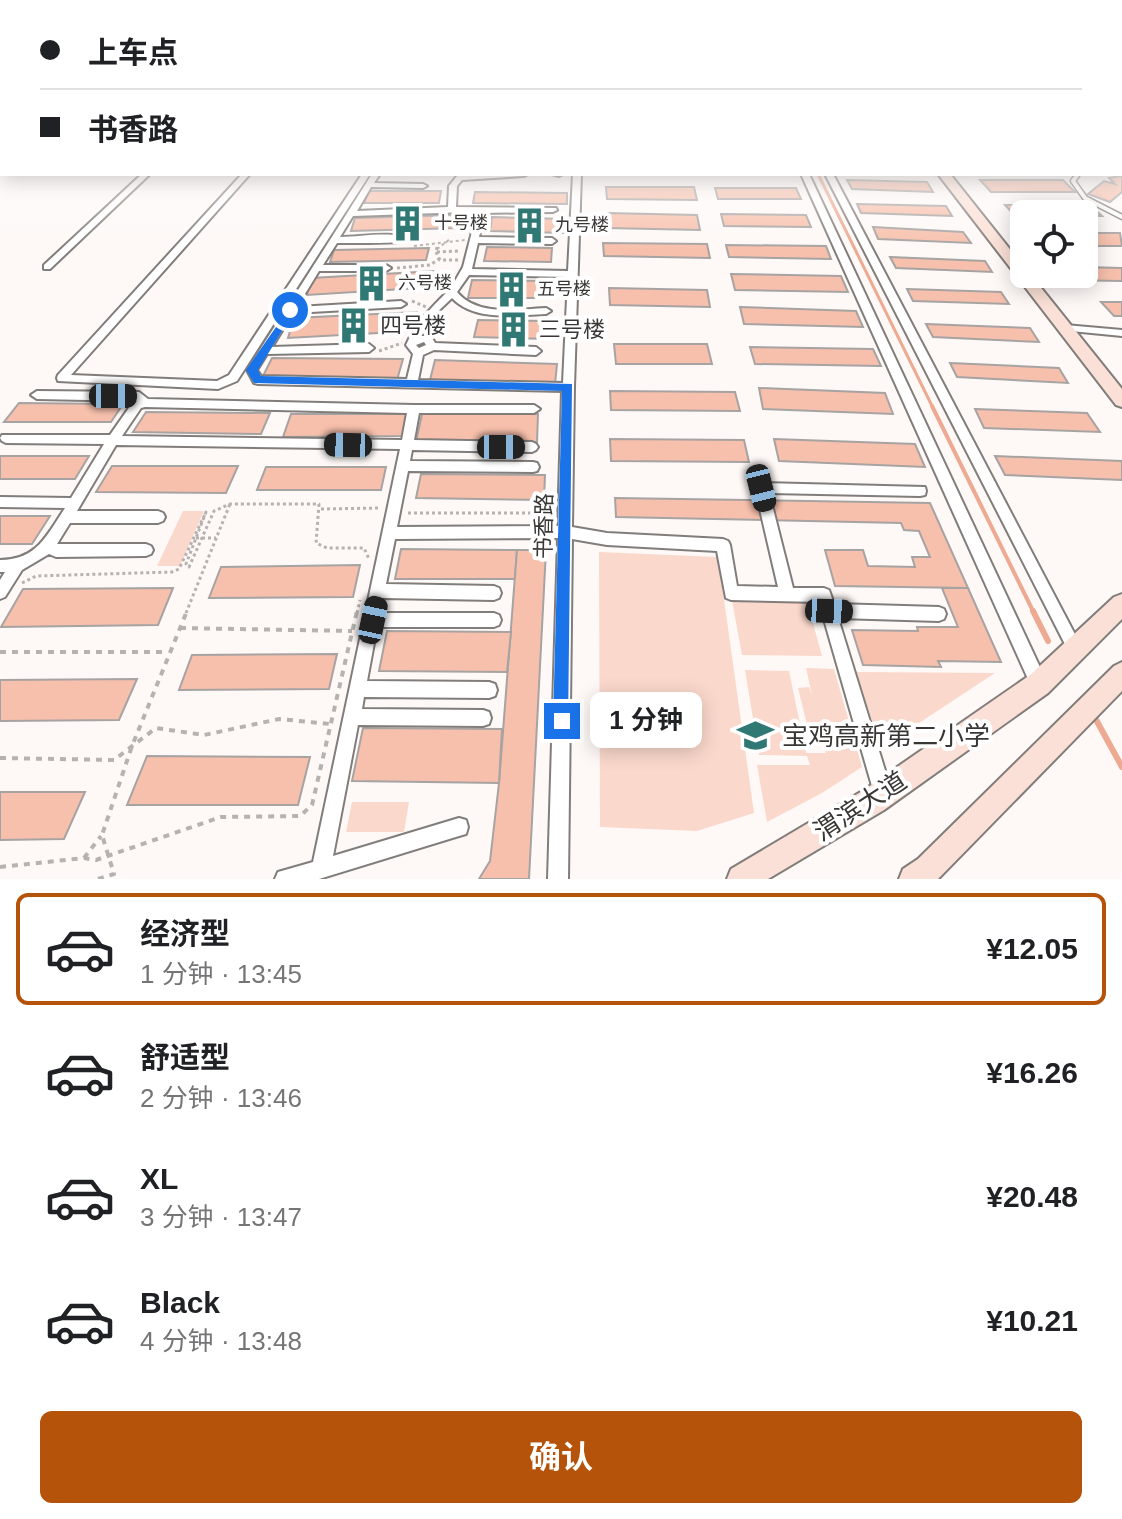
<!DOCTYPE html>
<html lang="zh">
<meta charset="utf-8">
<style>
body{margin:0;font-family:Helvetica,"Noto Sans SC",sans-serif;background:#f2f2f2;color:#202124;height:100vh;display:flex;flex-direction:column;font-size:30px;white-space:nowrap}
*{box-sizing:border-box;margin:0}
p{font-size:26px;color:#757577}
.icon{flex:none;width:44px;height:44px;fill:none;stroke:currentColor;stroke-width:2;stroke-linecap:round;stroke-linejoin:round}
.map{position:relative;height:879px;overflow:hidden}
.details{display:flex;flex-direction:column;background:#fff;flex:1}
.details>*{flex:none}
.banner{position:absolute;left:0px;top:0px;width:1122px;height:176px;box-shadow:0 4px 20px #0003;display:grid;align-content:center;height:176px;padding:0 40px;background:#fff}
.fabs{position:absolute;left:1010px;top:200px;display:grid;gap:16px}
.fabs a{display:grid;place-items:center;width:88px;height:88px;border-radius:12px;background:#fff;box-shadow:0 4px 20px #0003;font-size:40px}
.end{position:absolute;width:36px;height:36px;margin:-18px;border:10px solid #1a73e8;background:#fff;box-shadow:0 0 0 4px #fff}
.from{border-radius:50%}
.bubble{position:absolute;height:56px;border-radius:12px;background:#fff;box-shadow:0 4px 20px #0003;font-size:26px;font-weight:700;line-height:56px;text-align:center}
.car{position:absolute;width:24px;height:48px;margin:-24px -12px;border-radius:10px;box-shadow:0 0 6px 2px #0007;background:linear-gradient(#222 24%,#8ab4d8 0 40%,#222 0 76%,#8ab4d8 0 86%,#222 0)}
.banner b{display:flex;align-items:center;gap:28px;height:76px;font-size:30px}
.banner b+b{border-top:2px solid #e0e0e0}
.banner i{width:20px;height:20px;background:#202124}
ul{padding:14px 0 0;list-style:none}
li{display:flex;align-items:center;gap:24px;height:112px;margin:0 16px 12px;padding:0 24px;border:4px solid transparent;border-radius:12px}
li div{flex:1}
li b{display:block;font-size:30px}
li em{font-style:normal;font-weight:700}
li.selected{border-color:#b45309}
li>.icon{width:72px;height:72px;stroke-width:1.5}
.action{display:flex;gap:16px;margin-top:auto;padding:16px 40px}
.action a{flex:1;height:92px;border-radius:12px;background:#b45309;color:#fff;font-size:32px;font-weight:700;line-height:92px;text-align:center}
.map>svg:first-child{display:block}
.green{fill:#fbd8cc}
.lines{fill:none;stroke-linecap:round;stroke-linejoin:round}
.stream-far2{stroke:#eda991;stroke-width:3}
.stream-far1{stroke:#eda991;stroke-width:4}
.stream{stroke:#eda991;stroke-width:6}
.building{fill:#f7c0ac;stroke:#a7a3a2;stroke-width:2}
.service-casing{stroke:#817d7b;stroke-width:7}
.minor-casing{stroke:#817d7b;stroke-width:4}
.secondary-casing{stroke:#817d7b;stroke-width:4}
.path-far2{stroke:#b6b2b0;stroke-width:2;stroke-dasharray:3 3;stroke-linecap:butt}
.path-far1{stroke:#b6b2b0;stroke-width:3;stroke-dasharray:3 3;stroke-linecap:butt}
.path{stroke:#b6b2b0;stroke-width:4;stroke-dasharray:6 6;stroke-linecap:butt}
.service{stroke:#fff;stroke-width:4}
.minor{fill:#fff;fill-rule:evenodd}
.secondary{fill:#fae0d6;fill-rule:evenodd}
.route{fill:#1a73e8}
.labels{text-anchor:middle;dominant-baseline:central;stroke-width:8;stroke-linejoin:round;paint-order:stroke}
.far-poi-label{font-size:18px;fill:#393736;stroke:#fff;text-anchor:start}
.poi-label{font-size:22px;fill:#393736;stroke:#fff;text-anchor:start}
.street-label{font-size:22px;fill:#393736;stroke:#fff}
.near-poi-label{font-size:26px;fill:#393736;stroke:#fff;text-anchor:start}
.near-street-label{font-size:26px;fill:#393736;stroke:#fff}
</style>
<div class="map">
<svg width="1122" height="879" viewBox="0 0 1122 879">
<rect width="100%" height="100%" fill="#fef9f7"/>
<g class="green">
<path d="M183 511H204L180 566H157Z"/>
<path d="M599 552 718 557 754 813 697 831 600 827Z"/>
<path d="M732 601H807L822 656 742 655Z"/>
<path d="M806 668 834 669 862 767 822 793 767 822 757 765H810L807 756 759 755 745 670 789 671 806 753H826L821 729H808L798 688 809 687 812 695Z"/>
<path d="M856 672H857L995 673 881 748Z"/>
<path d="M352 802H409L404 832H346Z"/>
</g>
<g class="lines">
<path class="stream-far2" d="M818 174 933 408"/>
<path class="stream-far1" d="M932 406 1034 613"/>
<g class="stream">
<path d="M1033 611 1048 641"/>
<path d="M1094 716 1122 767"/>
</g>
</g>
<g class="building">
<path d="M1122 176V192L1110 202 1088 194 1104 181 1115 184 1109 178Z"/>
<path d="M847 180 927 182 933 192 852 189Z"/>
<path d="M980 180H1063L1075 192H991Z"/>
<path d="M606 187H694L697 200 607 199Z"/>
<path d="M715 188H796L801 199H718Z"/>
<path d="M369 191H441L439 203H364Z"/>
<path d="M475 192 567 193V204L473 203Z"/>
<path d="M857 204 946 206 952 216 861 213Z"/>
<path d="M1005 205H1090L1102 216H1015Z"/>
<path d="M606 213 697 215 700 230 606 228Z"/>
<path d="M721 214 806 215 811 227 724 226Z"/>
<path d="M463 215 461 228 351 231 355 218Z"/>
<path d="M492 217 567 219 566 233 490 231Z"/>
<path d="M873 227 963 232 971 243 878 239Z"/>
<path d="M1084 233H1120L1122 246H1084Z"/>
<path d="M603 243 707 244 710 258 604 256Z"/>
<path d="M726 245 826 246 831 259 729 257Z"/>
<path d="M487 247 552 248 551 262 484 261Z"/>
<path d="M429 248 426 260 330 262 334 250Z"/>
<path d="M890 257 985 261 992 272 896 268Z"/>
<path d="M1084 267 1122 268V281L1065 280 1060 274H1084Z"/>
<path d="M435 271V287L307 295 311 278Z"/>
<path d="M731 274 841 276 848 292 735 290Z"/>
<path d="M472 280 553 281 552 298H468Z"/>
<path d="M609 288 707 290 710 307 610 305Z"/>
<path d="M907 289 1001 292 1009 304 913 301Z"/>
<path d="M1101 302H1122V316H1114Z"/>
<path d="M740 307 856 311 863 327 744 324Z"/>
<path d="M417 312 414 331 288 338 294 318Z"/>
<path d="M478 320 551 321 550 339 474 337Z"/>
<path d="M926 324 1030 328 1039 342 933 337Z"/>
<path d="M614 344H707L712 364H616Z"/>
<path d="M750 347 873 349 881 366 755 364Z"/>
<path d="M272 358 403 359 397 380 262 378Z"/>
<path d="M435 360 557 364 555 384 430 380Z"/>
<path d="M950 363 1059 368 1068 383 957 377Z"/>
<path d="M759 388 885 393 893 414 763 409Z"/>
<path d="M610 391 735 392 740 411 611 410Z"/>
<path d="M19 403 123 404 111 422H4Z"/>
<path d="M975 409 1087 413 1100 432 984 428Z"/>
<path d="M146 412 270 413 261 434 133 432Z"/>
<path d="M291 414H407L403 436 283 437Z"/>
<path d="M422 414H538L537 442H416Z"/>
<path d="M610 439 744 440 749 462 611 461Z"/>
<path d="M774 439 915 444 925 467 779 461Z"/>
<path d="M0 456H89L75 479H0Z"/>
<path d="M995 456 1122 461V480L1005 475Z"/>
<path d="M112 466H238L226 493 96 492Z"/>
<path d="M266 467H386L381 490H257Z"/>
<path d="M421 474 545 475 544 500 416 498Z"/>
<path d="M615 498 930 503 968 588 835 586 825 550H863L868 566 915 567 912 557H930L919 531 904 530 901 523 616 517Z"/>
<path d="M0 516H50L32 544H0Z"/>
<path d="M401 549 517 550 515 579H395Z"/>
<path d="M517 550H546L529 879H479L490 861 499 783Z"/>
<path d="M360 565 353 597 209 598 221 567Z"/>
<path d="M173 588 158 625 1 627 23 589Z"/>
<path d="M942 588H968L1001 662 938 661 941 667 863 665 852 630 918 631 917 627H958Z"/>
<path d="M387 631 511 632 507 672 379 671Z"/>
<path d="M337 654 329 689 179 690 192 655Z"/>
<path d="M137 679 119 720 0 721V680Z"/>
<path d="M363 728 502 729 499 783 352 781Z"/>
<path d="M147 756 310 757 298 805H127Z"/>
<path d="M0 792H85L64 839 0 840Z"/>
</g>
<g class="lines">
<defs>
<path id="service" d="M1078 174 1073 181 1085 198 1122 217"/>
<g id="minor">
<rect x="0" y="137" width="2" height="5"/>
<path d="M142 174H150L50 269H44V265Z"/>
<path d="M242 174H250L71 375 217 381 229 375 362 174H370L237 381 218 389 58 381 57 378 58 375Z"/>
<path d="M372 174H380L374 183 423 184 427 186 423 188 371 187 357 211 448 207 449 186 457 176 528 174 524 176 462 180 457 186 456 207 556 208 557 210 553 212 481 213 483 220 479 237 552 238 556 241 552 244 478 243 472 269 568 271 573 174H581L574 387 572 527 607 533 723 539 728 541 730 545 737 586 778 587 755 488 756 484 761 483 925 487 926 491 925 495 920 496 769 493 793 588H824L829 590 834 604 939 607 944 609 946 614 944 619 939 621 838 618 892 793 889 799 883 802 877 799 874 793 819 602 731 600 726 598 717 551 607 545 572 539 568 879H548L558 538 395 539 386 584 494 586 499 588 501 593 499 598 494 600 383 598 380 613H494L499 615 501 620 499 625 494 627H377L367 681 489 682 495 684 497 690 495 696 489 698 364 697 362 709 483 710 489 712 491 718 489 724 483 726 358 725 333 856 459 818 466 820 468 827 466 834 459 836 319 879H275L278 872 313 862 400 449 116 445 77 511H158L163 513 165 517 163 521 158 523H70L57 544H146L151 546 153 550 151 554 146 556 56 557 49 554 22 570 5 597 0 599V580L5 572H0V560C37 560 47 535 65 508L0 507V497L71 498 104 444 6 443 2 441 0 438 2 435H110L133 402 137 401 37 399 31 395 37 391 139 392 148 399 414 405H534L540 409 534 413H419L414 440 532 442 536 444 538 447 536 450 532 452 412 450 410 461 533 462 537 463 539 467 537 471 533 472 408 471 397 527 558 526 562 391 258 384 254 383 247 370ZM468 212 473 214 475 220 463 267 451 288 448 289 447 292C430 309 416 323 406 345L413 354 407 379 261 376 257 370 267 354 369 352 374 348 369 344 272 347 293 313 401 307 406 304 401 301 297 307 319 271H386L391 268 386 265H323L337 243C352 243 403 244 412 240 393 230 362 237 340 237L353 216ZM469 275 568 277 563 383 418 380 423 355 434 350 536 355 541 351 536 347 435 343 431 336H420L431 318 452 298C475 322 516 315 546 314L551 311 546 308C518 309 478 317 457 292ZM424 342 426 345 419 348 416 345ZM145 407 407 413 402 440 122 436 141 408Z"/>
<path d="M552 174H563L559 176Z"/>
<path d="M801 174H809L1045 678 1047 684 1045 690 1039 692 1033 690Z"/>
<path d="M825 174H833L1080 644 1083 649 1080 654 1075 657 1070 654Z"/>
<path d="M1065 325 1122 330V336L1061 330 1060 328Z"/>
</g>
<g id="secondary">
<path d="M938 174H950L1024 267V274H1030L1122 389V407L1116 405Z"/>
<path d="M1122 594V619L1048 693 884 810 768 879H727L731 869 864 790 1030 675 1114 597Z"/>
<path d="M1122 662V691L938 879H899L903 869 918 859 1114 666Z"/>
</g>
</defs>
<use href="#service" class="service-casing"/>
<use href="#minor" class="minor-casing"/>
<use href="#secondary" class="secondary-casing"/>
<g class="path-far2">
<path d="M414 246 465 240"/>
<path d="M437 249 450 239"/>
</g>
<g class="path-far1">
<path d="M437 247 436 252 459 251"/>
<path d="M436 252 440 260H459"/>
<path d="M397 268 430 265 439 259"/>
<path d="M412 301 426 307"/>
<path d="M379 351 402 343"/>
<path d="M321 509 381 508"/>
<path d="M408 513H535"/>
<path d="M196 538H216"/>
<path d="M22 583 36 576 172 572 179 569 206 512 186 564 189 567 214 511 230 504H319L316 543 327 548H364L369 559"/>
<path d="M186 613 230 504"/>
<path d="M357 613 360 600"/>
</g>
<g class="path">
<path d="M180 628 352 631"/>
<path d="M0 652H168"/>
<path d="M0 758 114 760 156 728 204 735 279 719 330 724"/>
<path d="M84 858 101 836"/>
<path d="M0 867 84 858 96 860 221 817 300 816 312 805 357 611"/>
<path d="M98 879 114 874 102 835 132 746 187 611"/>
</g>
<use href="#service" class="service"/>
<use href="#minor" class="minor"/>
<use href="#secondary" class="secondary"/>
</g>
<linearGradient id="sky" x2="0" y2="1"><stop stop-color="#aab0c5"/><stop offset="0.51" stop-color="#fffcfb"/><stop offset="1" stop-color="#fffcfb" stop-opacity="0"/></linearGradient>
<rect width="1122" height="249" fill="url(#sky)"/>
<path class="route" d="M290 307 295 310 258 370 261 376 572 384 568 728 562 730 553 721 562 391 254 383 246 370Z"/>
<defs>
<symbol id="building-bare" viewBox="-9 -9 18 18"><path d="M-4-6H4V6H1V3H-1V6H-4ZM-2.5-4.3h1.7v1.8h-1.7ZM.8-4.3h1.7v1.8H.8ZM-2.5-1h1.7V.8h-1.7ZM.8-1h1.7V.8H.8Z" fill="#2f7874" stroke="#fff" stroke-width="2.5" paint-order="stroke"/></symbol>
<symbol id="school-bare" viewBox="-9 -9 18 18"><path d="M0-5L7-2L0 1L-7-2ZM-4 1L0 2.5L4 1V4Q0 6-4 4Z" fill="#2f7874" stroke="#fff" stroke-width="2.5" paint-order="stroke"/></symbol>
</defs>
<g fill-rule="evenodd">
<use href="#building-bare" x="382" y="198" width="51" height="51"/>
<use href="#building-bare" x="504" y="200" width="51" height="51"/>
<use href="#building-bare" x="346" y="258" width="51" height="51"/>
<use href="#building-bare" x="486" y="264" width="51" height="51"/>
<use href="#building-bare" x="328" y="300" width="51" height="51"/>
<use href="#building-bare" x="488" y="304" width="51" height="51"/>
<use href="#school-bare" x="730" y="710" width="51" height="51"/>
</g>
<g class="labels">
<g class="far-poi-label">
<text x="434" y="223">十号楼</text>
<text x="555" y="225">九号楼</text>
<text x="398" y="283">六号楼</text>
<text x="537" y="289">五号楼</text>
</g>
<g class="poi-label">
<text x="380" y="325">四号楼</text>
<text x="539" y="329">三号楼</text>
</g>
<g class="street-label">
<text transform="translate(544 526) rotate(-89)">书香路</text>
</g>
<g class="near-poi-label">
<text x="782" y="736">宝鸡高新第二小学</text>
</g>
<g class="near-street-label">
<text transform="translate(860 806) rotate(-33)">渭滨大道</text>
</g>
</g>
</svg>
<div class="fabs">
<a><svg class="icon" aria-label="locate" viewBox="0 0 24 24"><circle cx="12" cy="12" r="6"/><path d="M12 2v4M12 18v4M2 12h4M18 12h4"/></svg></a>
</div>
<i class="end from" style="left:290px;top:310px"></i>
<i class="end" style="left:562px;top:721px"></i>
<div class="bubble" style="left:590px;top:692px;width:112px">1 分钟</div>
<i class="car" style="left:113px;top:396px;rotate:90deg"></i>
<i class="car" style="left:348px;top:445px;rotate:271deg"></i>
<i class="car" style="left:501px;top:447px;rotate:90deg"></i>
<i class="car" style="left:761px;top:488px;rotate:166deg"></i>
<i class="car" style="left:829px;top:611px;rotate:92deg"></i>
<i class="car" style="left:373px;top:620px;rotate:12deg"></i>
<div class="banner">
<b><i class="from"></i>上车点</b>
<b><i></i>书香路</b>
</div>
</div>
<section class="details">
<ul>
<li class="selected"><svg class="icon" aria-label="car" viewBox="0 0 24 24"><path d="M5 17H2v-5l4-1 3-4h7l3 4 3 1v5h-3M9 17h6M6 11h13"/><circle cx="7" cy="17" r="2"/><circle cx="17" cy="17" r="2"/></svg><div><b>经济型</b><p>1 分钟 · 13:45</p></div><em>¥12.05</em></li>
<li><svg class="icon" aria-label="car" viewBox="0 0 24 24"><path d="M5 17H2v-5l4-1 3-4h7l3 4 3 1v5h-3M9 17h6M6 11h13"/><circle cx="7" cy="17" r="2"/><circle cx="17" cy="17" r="2"/></svg><div><b>舒适型</b><p>2 分钟 · 13:46</p></div><em>¥16.26</em></li>
<li><svg class="icon" aria-label="car" viewBox="0 0 24 24"><path d="M5 17H2v-5l4-1 3-4h7l3 4 3 1v5h-3M9 17h6M6 11h13"/><circle cx="7" cy="17" r="2"/><circle cx="17" cy="17" r="2"/></svg><div><b>XL</b><p>3 分钟 · 13:47</p></div><em>¥20.48</em></li>
<li><svg class="icon" aria-label="car" viewBox="0 0 24 24"><path d="M5 17H2v-5l4-1 3-4h7l3 4 3 1v5h-3M9 17h6M6 11h13"/><circle cx="7" cy="17" r="2"/><circle cx="17" cy="17" r="2"/></svg><div><b>Black</b><p>4 分钟 · 13:48</p></div><em>¥10.21</em></li>
</ul>
<div class="action"><a>确认</a></div>
</section>
